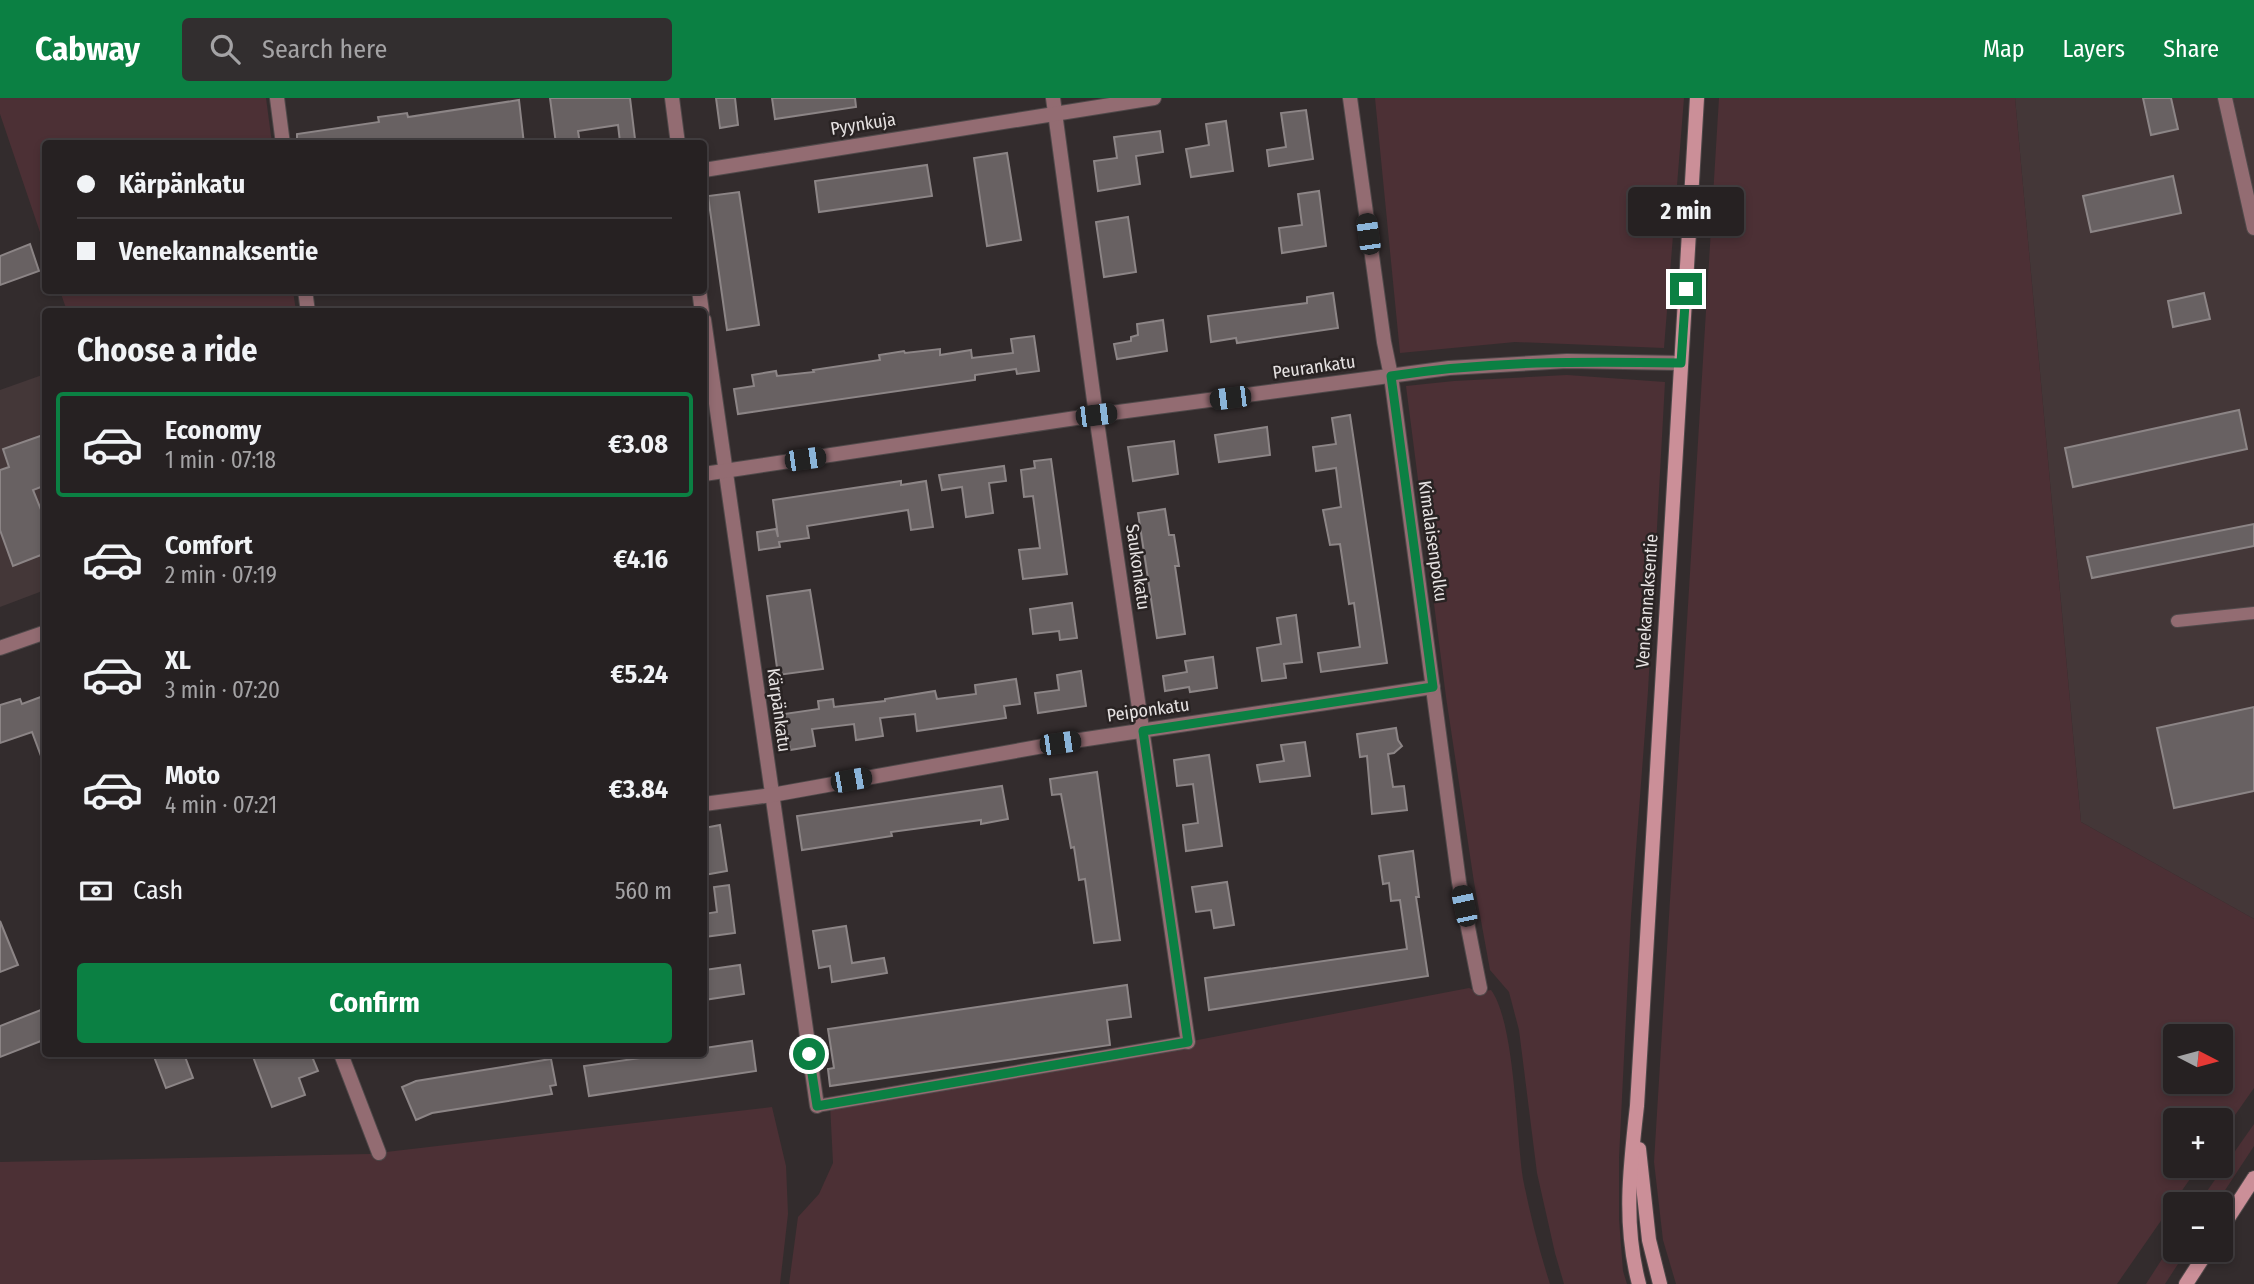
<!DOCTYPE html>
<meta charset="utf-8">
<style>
body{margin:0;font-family:"Fira Sans Condensed",sans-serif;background:#322e2f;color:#f1f3f6;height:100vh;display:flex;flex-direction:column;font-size:26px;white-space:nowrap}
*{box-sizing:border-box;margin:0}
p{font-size:23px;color:#a4a3a5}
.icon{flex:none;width:38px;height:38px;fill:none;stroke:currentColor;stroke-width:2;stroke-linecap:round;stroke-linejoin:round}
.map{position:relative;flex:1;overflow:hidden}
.details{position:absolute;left:42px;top:210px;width:665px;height:749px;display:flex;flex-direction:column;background:#262122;border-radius:7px;box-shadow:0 4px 10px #0003,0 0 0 2px #423e40}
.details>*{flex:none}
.banner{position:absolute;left:42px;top:42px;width:665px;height:154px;border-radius:7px;box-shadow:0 4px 10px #0003,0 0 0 2px #423e40;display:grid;align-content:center;height:154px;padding:0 35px;background:#262122}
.needle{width:46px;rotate:96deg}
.tools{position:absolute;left:2163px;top:926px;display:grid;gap:14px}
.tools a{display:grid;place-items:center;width:70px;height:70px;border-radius:7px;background:#262122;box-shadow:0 4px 10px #0003,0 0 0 2px #423e40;font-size:35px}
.end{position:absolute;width:32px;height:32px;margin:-16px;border:9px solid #0b8043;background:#fff;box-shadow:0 0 0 4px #fff}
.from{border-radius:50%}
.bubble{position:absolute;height:49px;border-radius:7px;background:#262122;box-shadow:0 4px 10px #0003,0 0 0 2px #423e40;font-size:23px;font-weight:700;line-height:49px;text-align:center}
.car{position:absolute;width:21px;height:42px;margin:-21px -10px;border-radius:9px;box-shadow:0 0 5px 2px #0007;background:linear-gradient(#222 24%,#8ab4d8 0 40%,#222 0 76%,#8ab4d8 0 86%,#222 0)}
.banner b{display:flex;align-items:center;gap:24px;height:66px;font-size:26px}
.banner b+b{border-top:2px solid #423e40}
.banner i{width:18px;height:18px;background:#f1f3f6}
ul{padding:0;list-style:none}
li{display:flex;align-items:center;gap:21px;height:105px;margin:0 14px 10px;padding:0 21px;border:4px solid transparent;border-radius:7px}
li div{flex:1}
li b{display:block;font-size:26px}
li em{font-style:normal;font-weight:700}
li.on{border-color:#0b8043}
li>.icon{width:63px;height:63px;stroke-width:1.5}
h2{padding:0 35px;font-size:32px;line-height:84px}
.pay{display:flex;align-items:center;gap:18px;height:77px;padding:0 35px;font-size:26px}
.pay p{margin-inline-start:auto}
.action{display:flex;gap:14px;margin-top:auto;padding:14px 35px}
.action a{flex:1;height:80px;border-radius:7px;background:#0b8043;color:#fff;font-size:28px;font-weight:700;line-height:80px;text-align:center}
header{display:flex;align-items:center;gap:42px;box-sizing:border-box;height:98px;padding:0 35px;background:#0b8043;color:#fff}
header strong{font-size:33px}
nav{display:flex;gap:38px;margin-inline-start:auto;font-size:24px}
.search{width:490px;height:63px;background:#322e2f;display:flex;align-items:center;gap:18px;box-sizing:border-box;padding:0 24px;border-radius:7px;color:#a4a3a5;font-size:26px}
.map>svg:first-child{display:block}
.built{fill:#443738}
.green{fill:#4c3035;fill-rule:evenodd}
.building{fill:#686162;stroke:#8c8586;stroke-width:2}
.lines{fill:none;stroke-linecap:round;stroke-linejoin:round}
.lane-casing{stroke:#50494a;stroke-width:14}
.street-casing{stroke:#50494a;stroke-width:16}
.secondary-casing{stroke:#50494a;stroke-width:16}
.lane{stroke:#936c72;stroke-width:12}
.street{stroke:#936c72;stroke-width:14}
.secondary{stroke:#cb8f98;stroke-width:14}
.route{stroke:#0b8043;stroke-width:9}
.labels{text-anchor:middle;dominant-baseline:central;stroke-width:5;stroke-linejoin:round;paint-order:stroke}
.street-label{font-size:18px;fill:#e6e2e2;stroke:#292323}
</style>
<header>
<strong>Cabway</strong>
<div class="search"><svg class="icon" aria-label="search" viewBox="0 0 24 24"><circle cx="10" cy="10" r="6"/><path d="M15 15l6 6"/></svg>Search here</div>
<nav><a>Map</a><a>Layers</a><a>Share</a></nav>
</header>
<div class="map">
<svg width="2254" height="1186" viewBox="0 0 2254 1186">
<rect width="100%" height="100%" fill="#332c2d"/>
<g class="built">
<path d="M2015 0H2254V821L2081 724Z"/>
<path d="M45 276V492L0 509V292Z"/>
</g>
<g class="green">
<path d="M0 0H266L272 45 46 46 45 149 0 16Z"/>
<path d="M1375 0H1684L1664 250 1515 244 1400 255Z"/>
<path d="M1719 0H2015L2081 724 2254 821V990L2221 1037V1022H2175V1068H2199L2117 1186H1676L1663 1142 1654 1064ZM2175 938H2221V984H2175Z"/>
<path d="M60 193H293L296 213H67Z"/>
<path d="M1567 277 1665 284 1648 593 1631 818 1619 1060V1121L1623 1173 1627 1186H1564L1555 1155 1537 1075 1519 932 1509 894 1490 872 1474 784 1446 599 1406 288 1454 283Z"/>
<path d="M1469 890 1480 894 1491 892C1515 924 1516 1037 1523 1081 1530 1116 1539 1152 1550 1186H789L798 1119 819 1096 833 1065 830 1006 1161 949Z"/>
<path d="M772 1009 786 1068 788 1116 780 1186H0V1064L369 1056Z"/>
<path d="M2254 1026V1048L2216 1106H2198Z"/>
<path d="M2175 1141V1152H2187L2165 1186H2146Z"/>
</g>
<g class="building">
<path d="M550 0H630L635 41 620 44 618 27 578 33 580 46H556Z"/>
<path d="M716 0H735L738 27 720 30Z"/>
<path d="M772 0H855L856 9 775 21Z"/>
<path d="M2143 0H2171L2178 31 2151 37Z"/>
<path d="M519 2 524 46H297V36L379 24 378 19 407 15 408 19Z"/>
<path d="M1306 12 1313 61 1269 68 1267 52 1286 49 1281 15Z"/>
<path d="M1226 23 1233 73 1191 79 1186 51 1209 47 1206 26Z"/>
<path d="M1160 33 1163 54 1136 58 1140 86 1098 93 1094 63 1117 60 1114 39Z"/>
<path d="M1007 55 1021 142 987 148 974 60Z"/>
<path d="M927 67 932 98 819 114 815 83Z"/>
<path d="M2173 78 2181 115 2091 134 2083 98Z"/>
<path d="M1319 93 1326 148 1282 155 1279 130 1302 127 1298 96Z"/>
<path d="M739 94 759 227 727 232 708 98Z"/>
<path d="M1128 119 1136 174 1104 179 1096 124Z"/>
<path d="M30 146 39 173 0 187V158Z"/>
<path d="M1333 195 1338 230 1237 245 1236 240 1211 244 1208 218 1307 205V199Z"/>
<path d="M2204 195 2210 221 2173 229 2168 203Z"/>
<path d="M1163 222 1167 253 1117 261 1114 246 1131 243V239L1138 237 1137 226Z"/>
<path d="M1034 238 1039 273 1017 276 1016 271 975 277V282L738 316 734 291 754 288 752 277 776 273 777 278 814 274 813 272 880 262 879 257 904 253 905 255 940 251V257L971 252 972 260 1013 255 1011 241Z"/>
<path d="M2239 312 2247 351 2073 389 2065 350Z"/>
<path d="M1350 317 1387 565 1321 574 1318 555 1360 549 1354 505 1349 506 1340 446 1330 447 1323 412 1341 409 1336 370 1316 373 1313 349 1336 346 1332 320Z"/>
<path d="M1267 329 1270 357 1219 364 1215 337Z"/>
<path d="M46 336V387L33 392 46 424V455L13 468 0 432V372L9 369 3 351Z"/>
<path d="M1174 343 1178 376 1133 383 1128 349Z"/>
<path d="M1051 361 1067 476 1023 481 1019 452 1040 450 1033 398 1024 399 1021 372 1035 370 1034 363Z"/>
<path d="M1004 368 1006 383 989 385 993 415 966 419 962 389 942 392 939 377Z"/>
<path d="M901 383V387L926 383 933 429 911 432 908 412 807 428 809 440 779 444 780 449 759 452 757 434 776 431 778 439 773 402Z"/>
<path d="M1165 411 1169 437H1174L1179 468H1175L1185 536 1157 540 1138 415Z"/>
<path d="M2254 426V448L2092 480 2087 459Z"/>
<path d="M810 492 823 571 778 577 767 498Z"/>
<path d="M1072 505 1077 540 1060 542 1059 533 1033 536 1030 511Z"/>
<path d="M1296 517 1302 564 1284 566 1286 580 1262 583 1257 550 1281 546 1277 520Z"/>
<path d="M1213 559 1217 590 1190 594 1189 589 1165 593 1163 578 1187 574 1185 563Z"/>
<path d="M1081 573 1086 608 1038 615 1035 595 1059 592 1057 577Z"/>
<path d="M1016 581 1020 606 1004 608 1006 620 917 633 915 616 880 620 883 638 856 642 854 626 812 631 815 648 790 652 784 616 819 611 818 603 833 601 834 609 885 603V601L935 593 937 601 976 596 975 587Z"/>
<path d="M46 597V666H44L32 634 0 645V607L20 601 22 606Z"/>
<path d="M2254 609V693L2174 710 2157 630Z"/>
<path d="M1396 630 1398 642 1402 648 1394 655 1388 656 1393 689 1404 688 1407 712 1372 716 1367 658 1360 659 1357 636Z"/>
<path d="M1305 644 1310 678 1260 684 1257 667 1284 663 1281 647Z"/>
<path d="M1209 657 1222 748 1186 753 1183 727 1198 725 1193 686 1177 688 1174 662Z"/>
<path d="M1097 674 1120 842 1094 845 1085 781 1079 782 1074 749 1071 750 1061 696 1052 697 1050 681Z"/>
<path d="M1002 688 1008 721 981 726V722L891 734 892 738 802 752 797 718Z"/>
<path d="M720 727 727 773 704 777V730Z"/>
<path d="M1413 753 1419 799H1416L1428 878 1209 912 1205 880 1407 851 1400 802 1391 803 1389 785 1383 786 1379 758Z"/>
<path d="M1227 784 1234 827 1214 830 1211 812 1196 814 1192 789Z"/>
<path d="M729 787 735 835 704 839V816L717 814 714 789Z"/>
<path d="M0 823 18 867 0 874Z"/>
<path d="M846 828 852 865 884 860 887 875 832 884 830 868 819 870 813 833Z"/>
<path d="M740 867 744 896 704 902V872Z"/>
<path d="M1127 887 1131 919 1107 922 1110 947 830 988 828 971 834 970 828 931Z"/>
<path d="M46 910V941L0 959V928Z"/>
<path d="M752 943 756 973 589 998 584 968 668 956H704V950Z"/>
<path d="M153 956H184L193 980 166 990Z"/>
<path d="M252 956H311L318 973 299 980 305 997 272 1009Z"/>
<path d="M551 961 556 987 550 988 552 996 432 1015 416 1022 402 989 416 983Z"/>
</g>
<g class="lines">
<defs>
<g id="lane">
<path d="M2177 523 2254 515"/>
<path d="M817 1008 1188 944"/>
</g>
<g id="street">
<path d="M277 0 283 46"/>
<path d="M672 0 678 46"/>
<path d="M1053 0 1096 317 1188 944"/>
<path d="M1350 0 1384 244 1391 278 1459 784 1480 890"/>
<path d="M2225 0 2254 130"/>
<path d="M704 72 1154 0"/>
<path d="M305 192 308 214"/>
<path d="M699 192 702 214"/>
<path d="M704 222 817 1008"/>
<path d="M704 376 1096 317 1449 270 1567 263 1681 265"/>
<path d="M0 550 46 534"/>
<path d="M704 706 772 697 1060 645 1433 589"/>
<path d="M341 956 379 1055"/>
</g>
<g id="secondary">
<path d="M1639 1051 1649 1142 1660 1186"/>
<path d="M2221 1131 2254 1080"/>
<path d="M1639 1186C1623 1126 1630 1069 1637 1008L1697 0"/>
<path d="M2186 1186 2208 1152"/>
</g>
</defs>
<use href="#lane" class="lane-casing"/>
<use href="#street" class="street-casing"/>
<use href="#secondary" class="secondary-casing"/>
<use href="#lane" class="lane"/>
<use href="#street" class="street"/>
<use href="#secondary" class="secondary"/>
</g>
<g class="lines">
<path class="route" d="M809 956 817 1008 1188 944 1143 633 1433 589 1391 278C1489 263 1583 263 1681 265L1686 191"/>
</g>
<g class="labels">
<g class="street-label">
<text transform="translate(863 26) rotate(-9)">Pyynkuja</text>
<text transform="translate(1314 269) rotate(-8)">Peurankatu</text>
<text transform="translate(1433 443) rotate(82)">Kimalaisenpolku</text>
<text transform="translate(1138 469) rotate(82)">Saukonkatu</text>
<text transform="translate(1647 503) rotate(-86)">Venekannaksentie</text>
<text transform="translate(779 612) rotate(82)">Kärpänkatu</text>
<text transform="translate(1148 612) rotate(-8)">Peiponkatu</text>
</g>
</g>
</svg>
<div class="tools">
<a><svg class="needle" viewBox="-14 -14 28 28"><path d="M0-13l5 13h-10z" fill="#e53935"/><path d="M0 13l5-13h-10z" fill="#a4a3a5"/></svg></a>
<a>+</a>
<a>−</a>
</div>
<i class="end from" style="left:809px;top:956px"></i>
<i class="end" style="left:1686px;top:191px"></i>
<div class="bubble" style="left:1628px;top:89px;width:116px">2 min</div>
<i class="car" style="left:1368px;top:136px;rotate:352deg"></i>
<i class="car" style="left:1230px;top:300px;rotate:263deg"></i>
<i class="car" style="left:1096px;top:317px;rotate:83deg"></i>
<i class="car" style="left:805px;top:361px;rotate:82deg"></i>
<i class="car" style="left:1060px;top:645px;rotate:82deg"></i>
<i class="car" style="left:851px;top:682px;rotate:80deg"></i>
<i class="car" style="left:1464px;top:808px;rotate:348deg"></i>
<div class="banner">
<b><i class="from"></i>Kärpänkatu</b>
<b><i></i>Venekannaksentie</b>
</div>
<section class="details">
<h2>Choose a ride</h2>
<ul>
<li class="on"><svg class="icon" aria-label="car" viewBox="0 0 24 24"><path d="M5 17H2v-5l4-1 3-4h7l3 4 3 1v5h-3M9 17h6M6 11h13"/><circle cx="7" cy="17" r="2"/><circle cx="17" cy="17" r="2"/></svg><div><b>Economy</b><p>1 min · 07:18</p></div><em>€3.08</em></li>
<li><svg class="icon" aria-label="car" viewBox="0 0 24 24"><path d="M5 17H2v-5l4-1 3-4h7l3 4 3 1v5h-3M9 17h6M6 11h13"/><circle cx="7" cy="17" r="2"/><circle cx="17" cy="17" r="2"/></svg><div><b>Comfort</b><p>2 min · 07:19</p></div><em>€4.16</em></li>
<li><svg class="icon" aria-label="car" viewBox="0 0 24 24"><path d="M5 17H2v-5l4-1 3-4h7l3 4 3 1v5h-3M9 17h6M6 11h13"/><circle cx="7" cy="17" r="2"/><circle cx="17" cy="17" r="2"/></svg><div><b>XL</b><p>3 min · 07:20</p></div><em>€5.24</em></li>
<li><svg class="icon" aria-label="car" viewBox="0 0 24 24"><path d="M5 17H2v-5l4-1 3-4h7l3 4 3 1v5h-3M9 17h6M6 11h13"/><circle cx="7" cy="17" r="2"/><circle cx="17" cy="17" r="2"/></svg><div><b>Moto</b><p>4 min · 07:21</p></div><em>€3.84</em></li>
</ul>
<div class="pay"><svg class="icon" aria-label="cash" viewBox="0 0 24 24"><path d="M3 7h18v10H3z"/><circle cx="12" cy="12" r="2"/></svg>Cash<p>560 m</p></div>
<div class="action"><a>Confirm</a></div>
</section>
</div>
